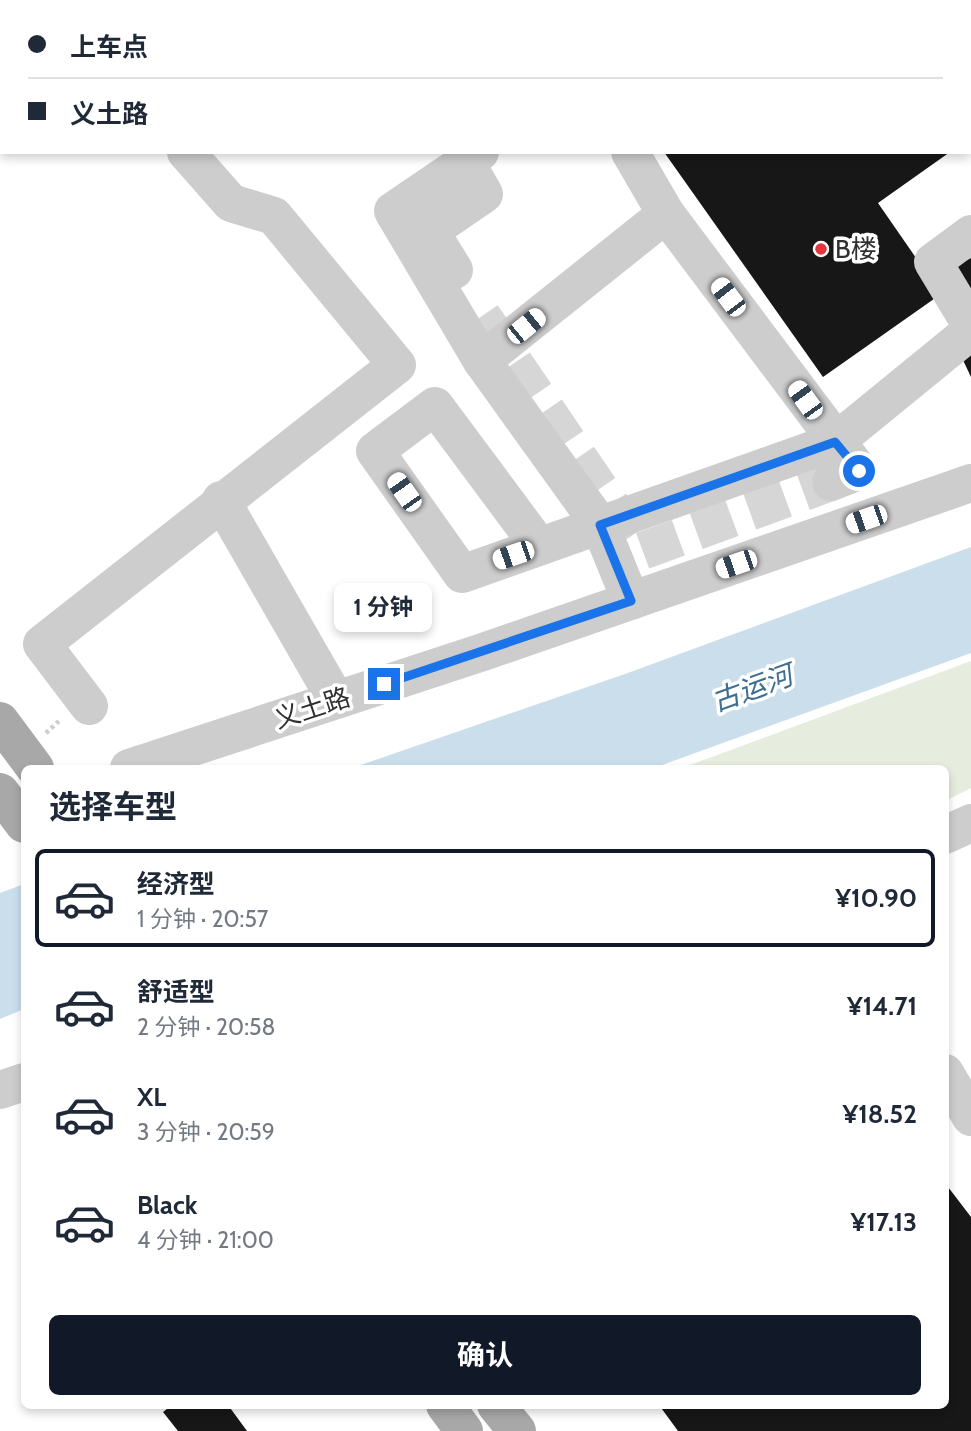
<!DOCTYPE html>
<html lang="zh">
<meta charset="utf-8">
<style>
body{margin:0;font-family:Cabin,"Noto Sans SC",sans-serif;background:#f2f2f3;color:#1f2937;height:100vh;display:flex;flex-direction:column;font-size:26px;white-space:nowrap}
*{box-sizing:border-box;margin:0}
p{font-size:23px;color:#747a83}
.icon{flex:none;width:38px;height:38px;fill:none;stroke:currentColor;stroke-width:2;stroke-linecap:round;stroke-linejoin:round}
.map{position:relative;flex:1;overflow:hidden}
.sheet{position:absolute;left:21px;top:765px;width:928px;height:644px;display:flex;flex-direction:column;background:#fff;border-radius:10px;box-shadow:0 4px 10px #0003}
.sheet>*{flex:none}
.hud{position:absolute;left:0px;top:0px;width:971px;height:154px;box-shadow:0 4px 10px #0003;display:grid;align-content:center;height:154px;padding:0 28px;background:#fff}
.end{position:absolute;width:32px;height:32px;margin:-16px;border:9px solid #1a73e8;background:#fff;box-shadow:0 0 0 4px #fff}
.from{border-radius:50%}
.bubble{position:absolute;height:49px;border-radius:10px;background:#fff;box-shadow:0 4px 10px #0003;font-size:23px;font-weight:700;line-height:49px;text-align:center}
.car{position:absolute;width:21px;height:42px;margin:-21px -10px;border-radius:9px;box-shadow:0 0 5px 2px #0007;background:linear-gradient(#fff 24%,#345 0 40%,#fff 0 76%,#345 0 86%,#fff 0)}
.hud b{display:flex;align-items:center;gap:24px;height:66px;font-size:26px}
.hud b+b{border-top:2px solid #e0e1e3}
.hud i{width:18px;height:18px;background:#1f2937}
ul{padding:0;list-style:none}
li{display:flex;align-items:center;gap:21px;height:98px;margin:0 14px 10px;padding:0 14px;border:4px solid transparent;border-radius:10px}
li div{flex:1}
li b{display:block;font-size:26px}
li em{font-style:normal;font-weight:700}
li.on{border-color:#111827}
li>.icon{width:63px;height:63px;stroke-width:1.5}
h2{padding:0 28px;font-size:32px;line-height:84px}
.primary-button{display:flex;gap:14px;margin-top:auto;padding:14px 28px}
.primary-button a{flex:1;height:80px;border-radius:10px;background:#111827;color:#fff;font-size:28px;font-weight:700;line-height:80px;text-align:center}
.map>svg:first-child{display:block}
.green{fill:#e6eddf}
.water{fill:#cbdeec}
.building{fill:#171717}
.lines{fill:none;stroke-linecap:round;stroke-linejoin:round}
.minor-tunnel{stroke:#d6d6d6;stroke-width:38;stroke-dasharray:38 19;stroke-linecap:butt}
.path{stroke:#cdcdcd;stroke-width:4.5;stroke-dasharray:3.5 3.5;stroke-linecap:butt}
.minor{stroke:#cdcdcd;stroke-width:38}
.major{stroke:#a8a8a8;stroke-width:38}
.route{stroke:#1a73e8;stroke-width:9}
.poi-dot{fill:#e3363c;stroke:#fff;stroke-width:2.5}
.labels{text-anchor:middle;dominant-baseline:central;stroke-width:7;stroke-linejoin:round;paint-order:stroke}
.poi-label{font-size:26px;fill:#303030;stroke:#fff;text-anchor:start}
.street-label{font-size:26px;fill:#303030;stroke:#fff}
.water-label{font-size:28px;font-style:italic;fill:#3e6e92;stroke:#fff}
</style>
<div class="map">
<svg width="971" height="1431" viewBox="0 0 971 1431">
<rect width="100%" height="100%" fill="#fff"/>
<path class="green" d="M971 661V788L945 801V768H682Z"/>
<g class="water">
<path d="M971 547V653L654 768H352L625 674Z"/>
<path d="M24 884V1009L0 1019V893Z"/>
</g>
<g class="building">
<path d="M664 152H950L878 203 941 294 823 377Z"/>
<path d="M971 258V295L956 265Z"/>
<path d="M971 354V377L962 358Z"/>
<path d="M945 1183 971 1217V1431H678L659 1405H945Z"/>
<path d="M172 1405H228L247 1431H178L163 1412Z"/>
</g>
<g class="lines">
<path class="minor-tunnel" d="M482 316 642 551 831 482"/>
<g class="path">
<path d="M321 0 322 2"/>
<path d="M46 733 60 720"/>
</g>
<g class="minor">
<path d="M50 0 52 2"/>
<path d="M541 0 542 2"/>
<path d="M716 0H717"/>
<path d="M885 0 886 2"/>
<path d="M970 96 971 95"/>
<path d="M970 128 971 130"/>
<path d="M480 152 393 211 482 361"/>
<path d="M630 152 666 214 859 471 831 482"/>
<path d="M971 234 933 262 971 325"/>
<path d="M454 270 430 231 484 194 465 161"/>
<path d="M221 500 336 700"/>
<path d="M539 546 435 406 375 451 462 574 835 442 971 331"/>
<path d="M631 601 600 525 482 361 666 214"/>
<path d="M89 706 42 644 397 365 274 216 231 203 186 152"/>
<path d="M129 768 480 653 971 483"/>
<path d="M945 835 971 823"/>
<path d="M945 1073 971 1117"/>
<path d="M0 1090 24 1082"/>
</g>
<g class="major">
<path d="M0 721 35 768"/>
<path d="M0 792 24 824"/>
<path d="M445 1405 464 1431"/>
<path d="M496 1405 517 1431"/>
</g>
</g>
<g class="lines">
<path class="route" d="M384 684 631 601 600 525 835 442 859 471"/>
</g>
<circle class="poi-dot" cx="821" cy="249" r="7"/>
<g class="labels">
<g class="poi-label">
<text x="835" y="249">B楼</text>
</g>
<g class="street-label">
<text transform="translate(312 708) rotate(-18)">义土路</text>
</g>
<g class="water-label">
<text transform="translate(752 688) rotate(-20)">古运河</text>
</g>
</g>
</svg>
<i class="end from" style="left:859px;top:471px"></i>
<i class="end" style="left:384px;top:684px"></i>
<div class="bubble" style="left:334px;top:583px;width:98px">1 分钟</div>
<i class="car" style="left:728px;top:297px;rotate:323deg"></i>
<i class="car" style="left:526px;top:326px;rotate:51deg"></i>
<i class="car" style="left:805px;top:400px;rotate:324deg"></i>
<i class="car" style="left:404px;top:492px;rotate:325deg"></i>
<i class="car" style="left:866px;top:519px;rotate:251deg"></i>
<i class="car" style="left:513px;top:555px;rotate:251deg"></i>
<i class="car" style="left:736px;top:564px;rotate:251deg"></i>
<div class="hud">
<b><i class="from"></i>上车点</b>
<b><i></i>义土路</b>
</div>
<section class="sheet">
<h2>选择车型</h2>
<ul>
<li class="on"><svg class="icon" aria-label="car" viewBox="0 0 24 24"><path d="M5 17H2v-5l4-1 3-4h7l3 4 3 1v5h-3M9 17h6M6 11h13"/><circle cx="7" cy="17" r="2"/><circle cx="17" cy="17" r="2"/></svg><div><b>经济型</b><p>1 分钟 · 20:57</p></div><em>¥10.90</em></li>
<li><svg class="icon" aria-label="car" viewBox="0 0 24 24"><path d="M5 17H2v-5l4-1 3-4h7l3 4 3 1v5h-3M9 17h6M6 11h13"/><circle cx="7" cy="17" r="2"/><circle cx="17" cy="17" r="2"/></svg><div><b>舒适型</b><p>2 分钟 · 20:58</p></div><em>¥14.71</em></li>
<li><svg class="icon" aria-label="car" viewBox="0 0 24 24"><path d="M5 17H2v-5l4-1 3-4h7l3 4 3 1v5h-3M9 17h6M6 11h13"/><circle cx="7" cy="17" r="2"/><circle cx="17" cy="17" r="2"/></svg><div><b>XL</b><p>3 分钟 · 20:59</p></div><em>¥18.52</em></li>
<li><svg class="icon" aria-label="car" viewBox="0 0 24 24"><path d="M5 17H2v-5l4-1 3-4h7l3 4 3 1v5h-3M9 17h6M6 11h13"/><circle cx="7" cy="17" r="2"/><circle cx="17" cy="17" r="2"/></svg><div><b>Black</b><p>4 分钟 · 21:00</p></div><em>¥17.13</em></li>
</ul>
<div class="primary-button"><a>确认</a></div>
</section>
</div>
